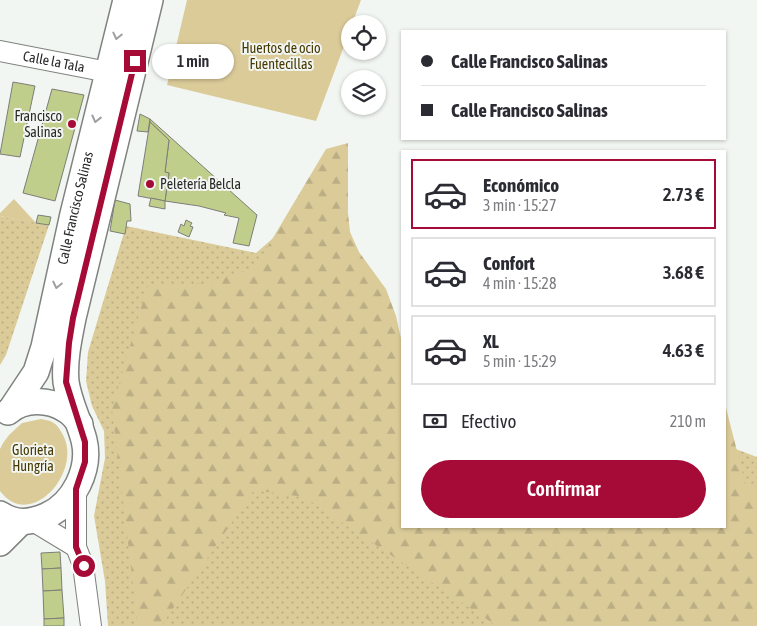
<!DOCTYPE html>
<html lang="es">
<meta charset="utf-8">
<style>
body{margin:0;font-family:"Asap Condensed",sans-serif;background:#f2f2f3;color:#2b2b33;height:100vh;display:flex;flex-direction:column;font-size:19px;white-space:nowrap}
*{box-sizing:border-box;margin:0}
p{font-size:16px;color:#7c7c81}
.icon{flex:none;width:28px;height:28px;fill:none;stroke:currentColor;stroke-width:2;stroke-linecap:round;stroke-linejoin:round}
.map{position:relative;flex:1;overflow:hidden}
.drawer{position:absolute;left:401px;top:150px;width:325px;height:378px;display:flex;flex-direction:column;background:#fff;border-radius:0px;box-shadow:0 1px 4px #0004}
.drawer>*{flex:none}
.banner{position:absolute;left:401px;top:30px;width:325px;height:110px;border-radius:0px;box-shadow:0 1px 4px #0004;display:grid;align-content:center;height:110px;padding:0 20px;background:#fff}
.controls{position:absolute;left:341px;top:15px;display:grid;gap:10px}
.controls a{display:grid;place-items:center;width:45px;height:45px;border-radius:50%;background:#fff;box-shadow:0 1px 4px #0004;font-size:25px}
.end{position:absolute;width:22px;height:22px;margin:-11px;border:6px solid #a50b36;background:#fff;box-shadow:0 0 0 2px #fff}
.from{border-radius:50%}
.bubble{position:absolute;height:35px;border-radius:18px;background:#fff;box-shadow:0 1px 4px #0004;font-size:16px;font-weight:600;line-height:35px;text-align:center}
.banner b{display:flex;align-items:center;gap:18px;height:48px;font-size:19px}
.banner b+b{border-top:1px solid #e1e1e2}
.banner i{width:12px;height:12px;background:#2b2b33}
ul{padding:9px 0 0;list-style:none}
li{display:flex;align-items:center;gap:15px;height:70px;margin:0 10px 8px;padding:0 10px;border:2px solid #e1e1e2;border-radius:0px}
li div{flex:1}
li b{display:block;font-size:19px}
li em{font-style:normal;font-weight:600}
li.selected{border-color:#a50b36}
li>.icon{width:45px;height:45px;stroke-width:1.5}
.pay{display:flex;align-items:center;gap:12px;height:55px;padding:0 20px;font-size:19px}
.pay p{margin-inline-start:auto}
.cta{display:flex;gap:10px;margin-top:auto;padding:10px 20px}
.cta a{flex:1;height:58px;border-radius:30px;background:#a50b36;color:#fff;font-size:20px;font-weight:600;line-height:58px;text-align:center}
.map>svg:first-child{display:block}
.grass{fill:url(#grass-dots)}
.forest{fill:url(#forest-firs)}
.green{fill:#dbcb99}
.building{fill:#bfce8a;stroke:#7d7e79}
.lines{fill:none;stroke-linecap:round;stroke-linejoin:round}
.minor-casing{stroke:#7f827e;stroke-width:22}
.major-casing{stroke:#7f827e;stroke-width:28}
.minor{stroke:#fff;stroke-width:20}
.major{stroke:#fff;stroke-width:25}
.oneway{stroke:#9e9f9e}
.route{stroke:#a50b36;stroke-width:6}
.poi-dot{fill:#a50b36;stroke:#f2f6f2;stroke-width:2}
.labels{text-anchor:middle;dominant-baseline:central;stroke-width:4;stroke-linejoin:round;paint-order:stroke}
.park-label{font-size:14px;fill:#473800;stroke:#f2f6f2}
.street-label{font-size:14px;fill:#282a28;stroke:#f2f6f2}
.poi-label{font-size:14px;fill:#282a28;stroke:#f2f6f2;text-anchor:end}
</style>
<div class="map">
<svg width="757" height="626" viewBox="0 0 757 626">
<defs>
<pattern id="grass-dots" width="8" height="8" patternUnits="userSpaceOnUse" patternTransform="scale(1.25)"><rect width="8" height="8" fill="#dbcb99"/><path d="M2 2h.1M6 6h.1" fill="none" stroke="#bcae84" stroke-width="1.8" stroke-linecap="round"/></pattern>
<pattern id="forest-firs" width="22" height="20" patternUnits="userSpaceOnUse" patternTransform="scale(1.25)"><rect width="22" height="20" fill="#dbcb99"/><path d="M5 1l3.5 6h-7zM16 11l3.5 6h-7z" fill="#bcae84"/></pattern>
</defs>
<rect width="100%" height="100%" fill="#f2f6f2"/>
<g class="grass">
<path d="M302 213 402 526H725V445L757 457V626H108L105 581 94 516 105 458 104 431 92 406 86 381 88 352 126 226 256 253Z"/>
<path d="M0 216 49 225 6 355 0 365Z"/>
</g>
<path class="forest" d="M348 143V213L350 232 359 252 386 289 396 316 402 343V526H725V404L746 486 757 481V626H497L304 497 254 490 161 626H138L112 409 147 287 208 283 255 268 326 149Z"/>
<g class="green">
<path d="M187 0H361L352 24H350V30L316 121 167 85Z"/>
<path d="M14 199 36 223 0 216V213Z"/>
<path d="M41 419C44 420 49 420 52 422 57 424 61 431 64 437 81 474 30 531 0 491V449L3 443 9 435 22 423Z"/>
</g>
<g class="building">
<path d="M13 82 35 86 20 157 0 154Z"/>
<path d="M52 89 84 95 55 201 23 193Z"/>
<path d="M140 114 150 119 148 132 137 131Z"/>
<path d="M150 119 257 215 249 246 233 243 239 218 224 215 226 213 199 206 165 201 169 173 165 172 169 140 150 122Z"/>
<path d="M150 122 169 140 165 172 169 173 165 201 138 196Z"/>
<path d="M151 198 165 201V209L149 206Z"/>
<path d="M115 200 130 204 131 221H127L125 234 110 231Z"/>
<path d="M38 215 51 217 49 225 36 223Z"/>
<path d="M186 220 192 223 190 226 193 227 189 237 178 232 181 224 184 226Z"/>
<path d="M60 552 61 568 42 569 41 553Z"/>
<path d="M61 568 62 590 43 591 42 569Z"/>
<path d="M62 590 64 618 44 619 43 591Z"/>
<path d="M64 618V626H44V619Z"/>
</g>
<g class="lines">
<defs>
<g id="minor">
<path id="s1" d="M0 51 108 72"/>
<path d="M76 489V547L83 565 91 626"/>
<path d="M33 521 76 547"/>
</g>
<g id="major">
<path id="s2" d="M12 408 36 372 44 347 73 214 126 0"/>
<path d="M8 412C24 398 49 399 66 410 72 413 76 419 80 424"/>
<path d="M0 514C16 524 29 523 46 516 74 504 91 469 84 440 79 421 69 402 66 382 64 361 69 338 73 318L150 0"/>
<path d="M0 543 21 522"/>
</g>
</defs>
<use href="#minor" class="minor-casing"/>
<use href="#major" class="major-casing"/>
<use href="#minor" class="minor"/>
<use href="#major" class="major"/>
</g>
<defs><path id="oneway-chevron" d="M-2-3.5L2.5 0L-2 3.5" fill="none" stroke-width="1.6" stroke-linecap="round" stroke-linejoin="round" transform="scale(1.25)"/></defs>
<g class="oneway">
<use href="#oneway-chevron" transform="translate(117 36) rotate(103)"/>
<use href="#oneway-chevron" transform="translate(96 119) rotate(104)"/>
<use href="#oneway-chevron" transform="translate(57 285) rotate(102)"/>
</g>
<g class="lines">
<path class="route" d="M84 566 76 547V489L85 462V442L66 382 69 343 73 318 135 61"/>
</g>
<g class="poi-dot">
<circle cx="72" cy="124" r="5"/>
<circle cx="150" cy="184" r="5"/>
</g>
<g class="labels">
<g class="park-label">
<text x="281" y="48">Huertos de ocio<tspan x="281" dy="16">Fuentecillas</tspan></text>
<text x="33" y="450">Glorieta<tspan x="33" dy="16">Hungría</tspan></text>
</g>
<g class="street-label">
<text stroke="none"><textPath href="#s1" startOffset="55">Calle la Tala</textPath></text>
<text stroke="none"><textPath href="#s2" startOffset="212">Calle Francisco Salinas</textPath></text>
</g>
<g class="poi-label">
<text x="62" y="116">Francisco<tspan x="62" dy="16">Salinas</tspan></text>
<text x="160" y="184" text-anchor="start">Peletería Belcla</text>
</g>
</g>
</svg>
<div class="controls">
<a><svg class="icon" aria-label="locate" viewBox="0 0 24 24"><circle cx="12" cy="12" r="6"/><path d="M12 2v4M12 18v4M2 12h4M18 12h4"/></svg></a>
<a><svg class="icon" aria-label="layers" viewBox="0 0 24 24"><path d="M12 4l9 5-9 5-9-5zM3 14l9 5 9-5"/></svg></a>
</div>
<i class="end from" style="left:84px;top:566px"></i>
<i class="end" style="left:135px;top:61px"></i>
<div class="bubble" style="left:152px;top:44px;width:82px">1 min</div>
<div class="banner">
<b><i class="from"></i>Calle Francisco Salinas</b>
<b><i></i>Calle Francisco Salinas</b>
</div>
<section class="drawer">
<ul>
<li class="selected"><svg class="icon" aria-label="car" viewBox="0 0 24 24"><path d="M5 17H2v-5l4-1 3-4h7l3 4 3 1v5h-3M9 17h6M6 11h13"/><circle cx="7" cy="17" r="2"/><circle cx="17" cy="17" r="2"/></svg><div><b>Económico</b><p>3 min · 15:27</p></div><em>2.73 €</em></li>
<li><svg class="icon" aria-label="car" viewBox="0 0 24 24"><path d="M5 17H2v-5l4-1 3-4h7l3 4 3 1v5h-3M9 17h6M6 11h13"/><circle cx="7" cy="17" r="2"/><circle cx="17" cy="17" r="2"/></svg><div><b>Confort</b><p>4 min · 15:28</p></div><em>3.68 €</em></li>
<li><svg class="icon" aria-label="car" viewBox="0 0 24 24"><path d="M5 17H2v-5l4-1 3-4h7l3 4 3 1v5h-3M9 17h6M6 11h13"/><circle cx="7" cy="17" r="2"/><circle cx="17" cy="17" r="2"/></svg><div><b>XL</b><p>5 min · 15:29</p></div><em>4.63 €</em></li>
</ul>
<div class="pay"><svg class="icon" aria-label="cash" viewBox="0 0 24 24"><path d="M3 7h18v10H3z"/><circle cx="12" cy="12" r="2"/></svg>Efectivo<p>210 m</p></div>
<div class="cta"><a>Confirmar</a></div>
</section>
</div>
